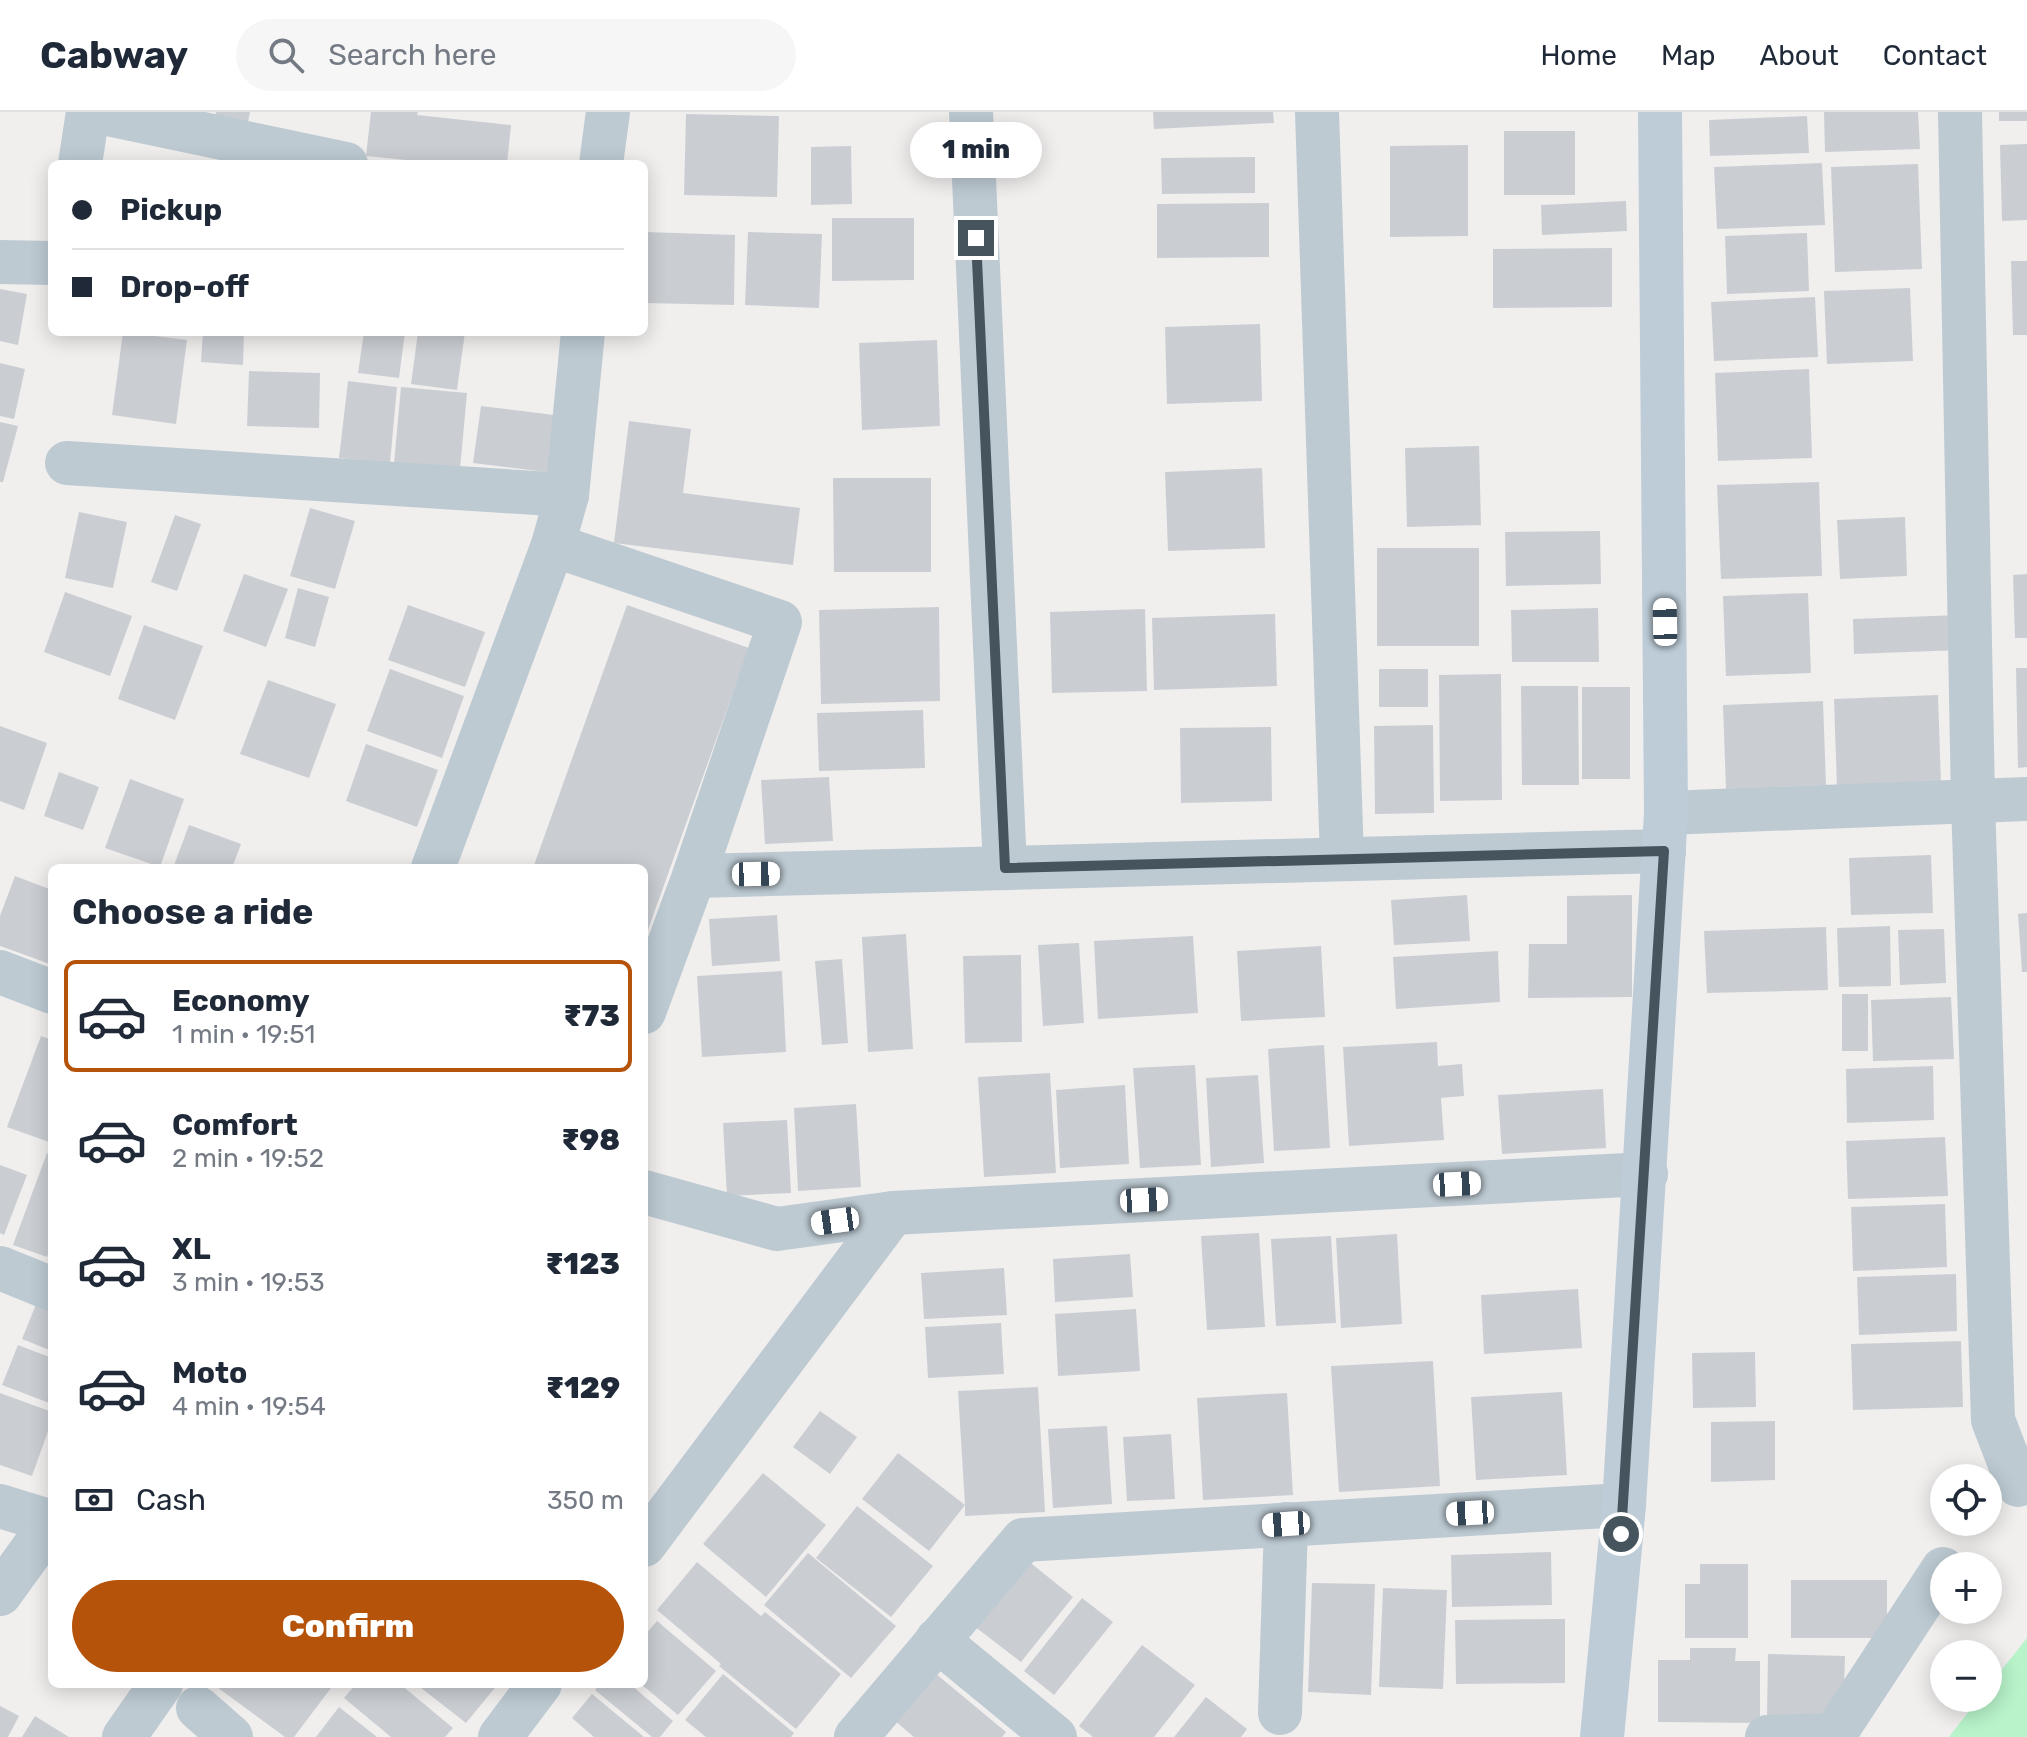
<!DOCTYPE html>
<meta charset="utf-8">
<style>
body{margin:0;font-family:Rubik,sans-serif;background:#f6f6f7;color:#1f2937;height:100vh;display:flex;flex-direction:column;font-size:30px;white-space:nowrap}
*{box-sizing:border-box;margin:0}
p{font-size:26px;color:#747a83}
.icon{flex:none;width:44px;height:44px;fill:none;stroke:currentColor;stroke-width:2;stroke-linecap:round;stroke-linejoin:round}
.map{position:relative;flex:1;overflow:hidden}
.sheet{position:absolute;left:48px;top:752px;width:600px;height:824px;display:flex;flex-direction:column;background:#fff;border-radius:12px;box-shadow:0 4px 20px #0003}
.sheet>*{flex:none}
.guide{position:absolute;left:48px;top:48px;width:600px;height:176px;border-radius:12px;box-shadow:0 4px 20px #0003;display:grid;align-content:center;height:176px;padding:0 24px;background:#fff}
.fabs{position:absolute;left:1930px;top:1352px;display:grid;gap:16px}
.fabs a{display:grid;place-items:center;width:72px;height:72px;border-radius:50%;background:#fff;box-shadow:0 4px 20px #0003;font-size:40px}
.end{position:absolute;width:36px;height:36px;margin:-18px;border:10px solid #45545d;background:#fff;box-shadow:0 0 0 4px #fff}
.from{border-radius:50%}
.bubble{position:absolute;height:56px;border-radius:28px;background:#fff;box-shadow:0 4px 20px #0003;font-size:26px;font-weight:800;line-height:56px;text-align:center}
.car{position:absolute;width:24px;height:48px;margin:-24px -12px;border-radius:10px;box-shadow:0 0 6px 2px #0007;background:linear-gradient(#fff 24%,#345 0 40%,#fff 0 76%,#345 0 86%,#fff 0)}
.guide b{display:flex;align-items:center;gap:28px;height:76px;font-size:30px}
.guide b+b{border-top:2px solid #e0e1e3}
.guide i{width:20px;height:20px;background:#1f2937}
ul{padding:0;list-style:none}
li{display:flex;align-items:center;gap:24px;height:112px;margin:0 16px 12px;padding:0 8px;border:4px solid transparent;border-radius:12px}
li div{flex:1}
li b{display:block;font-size:30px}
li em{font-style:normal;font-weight:800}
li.on{border-color:#b45309}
li>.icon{width:72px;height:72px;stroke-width:1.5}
h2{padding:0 24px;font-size:36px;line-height:96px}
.pay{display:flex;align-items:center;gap:20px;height:88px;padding:0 24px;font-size:30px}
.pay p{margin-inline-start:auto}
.cta{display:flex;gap:16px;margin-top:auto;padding:16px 24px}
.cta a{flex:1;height:92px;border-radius:48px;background:#b45309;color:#fff;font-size:32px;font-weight:800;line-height:92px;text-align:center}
header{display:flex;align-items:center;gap:48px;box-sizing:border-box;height:112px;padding:0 40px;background:#fff;border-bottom:2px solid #e0e1e3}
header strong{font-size:38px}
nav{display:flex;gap:44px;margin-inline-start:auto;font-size:28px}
.search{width:560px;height:72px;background:#f6f6f7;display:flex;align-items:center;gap:20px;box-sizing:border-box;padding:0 28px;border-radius:44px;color:#747a83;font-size:30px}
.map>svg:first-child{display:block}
.green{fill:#b8f3ca}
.building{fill:#caced3}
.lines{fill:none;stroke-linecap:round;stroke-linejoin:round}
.street{stroke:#bdcad2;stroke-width:44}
.secondary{stroke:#bdccd7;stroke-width:44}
.route{stroke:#45545d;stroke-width:10}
</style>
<header>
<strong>Cabway</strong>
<div class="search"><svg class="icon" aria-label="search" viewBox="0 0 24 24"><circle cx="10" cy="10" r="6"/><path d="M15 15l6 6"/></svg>Search here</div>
<nav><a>Home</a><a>Map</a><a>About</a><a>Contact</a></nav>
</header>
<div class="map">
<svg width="2027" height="1625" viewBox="0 0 2027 1625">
<rect width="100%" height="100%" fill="#f1eeee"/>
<path class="green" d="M2027 1526V1625H1949L1979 1586H1988V1575Z"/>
<g class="building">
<path d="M216 0H250L245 26 212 20Z"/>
<path d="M371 0H418L417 3 511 13 507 52H446L366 44Z"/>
<path d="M1153 0H1273L1274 11 1154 17Z"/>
<path d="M1824 0H1918L1920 37 1825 40Z"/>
<rect x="1999" y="0" width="28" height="9"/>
<path d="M686 2 779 4 777 85 684 83Z"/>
<path d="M1807 4 1809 41 1710 44 1709 8Z"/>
<rect x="1504" y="19" width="71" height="64"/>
<path d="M2027 32V108L2002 109 2000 33Z"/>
<path d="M1468 33V124L1390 125V34Z"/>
<path d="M851 34 852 92 811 93V35Z"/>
<path d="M1255 45V81L1162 82 1161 46Z"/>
<path d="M1822 51 1825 113 1717 117 1714 55Z"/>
<path d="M1918 52 1922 157 1835 160 1831 55Z"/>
<path d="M1626 89 1627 119 1542 123 1541 93Z"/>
<path d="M1269 91V145L1157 146V92Z"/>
<path d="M832 106H914V168L832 169Z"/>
<path d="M646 120 735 123 734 193 644 191Z"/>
<path d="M748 120 822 122 819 196 745 193Z"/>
<path d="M1807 121 1809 179 1727 182 1725 124Z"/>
<path d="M1612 136V195L1493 196V137Z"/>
<path d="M2011 149H2027V223H2013Z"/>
<path d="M1910 176 1913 249 1827 252 1824 179Z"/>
<path d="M0 177 27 182 18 233 0 229Z"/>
<path d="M1815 185 1818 245 1714 249 1711 190Z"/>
<path d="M1260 212 1262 289 1167 292 1165 215Z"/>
<path d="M123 220 187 228 176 312 112 303Z"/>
<path d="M203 220H244L243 253 201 250Z"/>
<path d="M364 220H405L399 266 358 261Z"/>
<path d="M418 220H465L457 278 411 272Z"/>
<path d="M937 228 940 314 862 318 859 231Z"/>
<path d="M0 251 25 257 14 307 0 304Z"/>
<path d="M1809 257 1812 346 1718 349 1715 261Z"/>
<path d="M249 259 320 261 319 316 247 314Z"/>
<path d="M348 269 397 275 390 351 339 346Z"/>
<path d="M401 275 467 281 460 357 394 351Z"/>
<path d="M481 294 562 304 555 361 473 351Z"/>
<path d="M629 309 691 317 683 381 800 396 793 453 614 431Z"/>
<path d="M0 310 18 314 3 370H0Z"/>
<path d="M1479 334 1481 413 1407 415 1405 336Z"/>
<path d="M1262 356 1265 436 1168 439 1165 360Z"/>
<path d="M833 366H931V460H834Z"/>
<path d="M1819 370 1822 464 1721 467 1717 373Z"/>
<path d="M310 396 355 409 335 477 290 464Z"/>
<path d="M79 400 127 410 113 476 65 466Z"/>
<path d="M175 403 201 412 177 479 151 470Z"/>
<path d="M1905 405 1907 464 1840 467 1837 408Z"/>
<path d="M1600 419 1601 472 1506 474 1505 420Z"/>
<rect x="1377" y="436" width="102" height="98"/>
<path d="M244 462 288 477 266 535 223 519Z"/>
<path d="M2027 462V526H2015L2013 463Z"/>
<path d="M298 476 329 485 315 535 285 526Z"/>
<path d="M65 480 132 504 110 564 44 540Z"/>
<path d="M1808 481 1811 561 1726 564 1723 484Z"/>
<path d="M408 493 485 520 465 575 388 548Z"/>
<path d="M627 493 749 536 644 829V756H533Z"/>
<path d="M939 495 940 589 821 592 819 498Z"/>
<path d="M1598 496 1599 550H1512L1511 498Z"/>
<path d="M1145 497 1147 579 1052 581 1050 500Z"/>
<path d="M1275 502 1277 574 1154 578 1152 506Z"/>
<path d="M1959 503 1960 538 1854 542 1853 507Z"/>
<path d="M144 513 203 534 175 608 118 587Z"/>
<path d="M2016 556H2027V655L2018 656Z"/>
<path d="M390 557 464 584 442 646 367 619Z"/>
<rect x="1379" y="557" width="49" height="38"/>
<path d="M1501 562 1502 688 1440 689 1439 563Z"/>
<path d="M268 568 336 592 309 666 240 642Z"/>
<path d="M1521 574H1578L1579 673H1522Z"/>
<rect x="1582" y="575" width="48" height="92"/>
<path d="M1938 583 1941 672 1837 676 1834 587Z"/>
<path d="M1823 589 1826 673 1726 677 1723 593Z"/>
<path d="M923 598 925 656 819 659 817 601Z"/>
<path d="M1433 613 1434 701 1375 702 1374 614Z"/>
<path d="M0 614 47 631 24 698 0 689Z"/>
<path d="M1271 615 1272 689 1181 691 1180 616Z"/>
<path d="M366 632 438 658 417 715 346 689Z"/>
<path d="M59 660 99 675 83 718 44 704Z"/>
<path d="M829 665 833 729 765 732 761 668Z"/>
<path d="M130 667 184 687 160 755 105 736Z"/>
<path d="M189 713 241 732 232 756H173Z"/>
<path d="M1931 743 1933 801 1851 803 1849 746Z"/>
<path d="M15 764 52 778 50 852 0 834V804Z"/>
<path d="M1467 783 1470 829 1394 833 1391 788Z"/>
<path d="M1632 783V885L1528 886 1529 832H1567V784Z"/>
<path d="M2027 801V860H2022L2018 802Z"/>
<path d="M777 803 780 849 712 854 709 807Z"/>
<path d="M1890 814 1891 874 1839 875 1837 816Z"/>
<path d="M1826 815 1828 878 1707 881 1704 819Z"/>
<path d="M1944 817 1946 871 1900 873 1898 818Z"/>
<path d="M906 822 913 937 868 940 862 825Z"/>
<path d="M1193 824 1198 901 1098 907 1094 829Z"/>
<path d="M1079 831 1084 911 1043 914 1038 833Z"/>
<path d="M1321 834 1325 905 1241 909 1237 839Z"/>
<path d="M1498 839 1500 890 1396 897 1393 845Z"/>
<path d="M1021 843 1022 930 965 931 963 844Z"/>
<path d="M842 847 848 931 822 933 815 849Z"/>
<path d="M782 859 786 940 702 945 697 864Z"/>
<rect x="1842" y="882" width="26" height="57"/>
<path d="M1951 885 1954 947 1873 949 1871 888Z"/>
<path d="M41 924 52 928V1031L7 1015Z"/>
<path d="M1437 930 1438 954 1462 952 1464 984 1441 986 1444 1028 1349 1034 1343 935Z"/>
<path d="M1324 933 1330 1036 1274 1039 1268 937Z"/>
<path d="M1195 953 1201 1053 1140 1056 1133 956Z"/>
<path d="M1933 954 1934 1008 1847 1011 1846 957Z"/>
<path d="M1050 961 1056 1061 984 1065 978 965Z"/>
<path d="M1258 963 1264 1051 1211 1055 1206 966Z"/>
<path d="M1125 973 1129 1052 1060 1056 1056 978Z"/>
<path d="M1603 977 1606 1036 1502 1042 1498 983Z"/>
<path d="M856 992 861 1075 798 1079 794 996Z"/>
<path d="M787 1008 791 1081 727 1084 723 1011Z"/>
<path d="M1945 1025 1948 1084 1848 1087 1846 1029Z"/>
<path d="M47 1041 52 1043V1132L47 1145 13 1133Z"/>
<path d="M0 1053 27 1063 4 1123 0 1121Z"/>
<path d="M1945 1092 1947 1155 1853 1159 1851 1095Z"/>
<path d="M1259 1121 1265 1215 1207 1218 1201 1124Z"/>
<path d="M1397 1122 1402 1212 1341 1216 1336 1126Z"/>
<path d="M1331 1124 1336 1211 1276 1214 1271 1127Z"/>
<path d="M1130 1142 1133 1185 1055 1190 1053 1147Z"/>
<path d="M1004 1156 1007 1203 924 1207 921 1161Z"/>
<path d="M1956 1162 1957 1219 1859 1223 1857 1165Z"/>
<path d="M1578 1177 1582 1236 1484 1242 1481 1183Z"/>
<path d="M39 1185 52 1190V1239L22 1227Z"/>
<path d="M1136 1197 1140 1259 1058 1264 1055 1202Z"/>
<path d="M1001 1211 1004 1262 928 1266 925 1215Z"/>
<path d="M1961 1229 1963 1295 1853 1298 1851 1232Z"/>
<path d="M18 1233 52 1246V1292L2 1273Z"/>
<path d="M1755 1240 1756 1295 1693 1296 1692 1241Z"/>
<path d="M1433 1249 1440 1374 1339 1380 1331 1254Z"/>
<path d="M1038 1275 1045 1400 965 1404V1393L929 1439 862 1387 898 1341 965 1393 958 1279Z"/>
<path d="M1562 1280 1567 1363 1476 1368 1471 1285Z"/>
<path d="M0 1281 52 1300V1308L32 1364 0 1353Z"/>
<path d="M1287 1281 1293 1383 1203 1388 1197 1286Z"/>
<path d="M820 1299 857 1325 830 1362 793 1335Z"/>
<path d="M1775 1309V1368L1711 1370V1310Z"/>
<path d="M1107 1314 1112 1392 1053 1396 1048 1317Z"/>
<path d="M1171 1322 1175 1387 1127 1389 1123 1325Z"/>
<path d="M763 1361 826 1413 766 1485 703 1432Z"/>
<path d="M857 1394 933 1454 891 1505 816 1446Z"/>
<path d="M1551 1440 1552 1493 1452 1495 1451 1443Z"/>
<path d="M808 1441 896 1514 851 1566 764 1493Z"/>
<path d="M1027 1448 1073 1485 1021 1550 974 1514Z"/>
<path d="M697 1450 761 1504 765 1500 841 1562 796 1617 719 1554 721 1552 657 1498Z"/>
<path d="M1700 1452H1748V1526H1685V1472H1700Z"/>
<rect x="1791" y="1468" width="96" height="58"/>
<path d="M1312 1471 1375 1472 1371 1583 1308 1580Z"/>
<path d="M1383 1476 1447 1478 1443 1577 1379 1575Z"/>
<path d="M1082 1486 1113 1510 1054 1583 1024 1559Z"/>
<path d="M1565 1507V1571L1456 1572 1455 1508Z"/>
<path d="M657 1509 716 1559 678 1603 641 1572H644V1524Z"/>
<path d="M1142 1533 1195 1573 1154 1625H1093L1079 1614Z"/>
<path d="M1690 1536H1736L1735 1549H1760V1611L1658 1610V1548H1690Z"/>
<path d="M1768 1542 1845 1544 1843 1605 1767 1603Z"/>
<path d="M935 1561 1006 1620 1002 1625H914L895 1609Z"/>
<path d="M723 1562 794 1621 791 1625H706L685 1608Z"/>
<path d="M219 1572H334L294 1625H285L217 1575Z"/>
<path d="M356 1572H400L453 1616 445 1625H391L344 1586Z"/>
<path d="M416 1572H498L466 1611Z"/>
<path d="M600 1572H630L673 1609 660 1625H652L595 1578Z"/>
<path d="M592 1582 644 1625H594L572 1606Z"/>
<path d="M1206 1585 1247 1617 1241 1625H1174Z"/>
<path d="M0 1594 19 1604 8 1625H0Z"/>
<path d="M339 1595 377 1625H316Z"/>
<path d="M35 1604 69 1625H22Z"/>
</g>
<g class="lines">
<g class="street">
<path d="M98 0 346 52"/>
<path d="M971 0 1005 756"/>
<path d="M1317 0 1342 747"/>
<path d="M1960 0 1973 689 1993 1308 2018 1373"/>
<path d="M80 52 88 0"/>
<path d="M601 52 608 0"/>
<path d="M0 150 52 151"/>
<path d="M67 351 567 383"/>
<path d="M553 433 780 510 694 764 644 900"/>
<path d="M1666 701 2027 687"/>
<path d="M433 756 553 433 567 383 583 220"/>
<path d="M694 764 1664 739"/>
<path d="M0 860 52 880"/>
<path d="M644 1080 777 1117 893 1101 1646 1062"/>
<path d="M0 1156 52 1177"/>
<path d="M0 1394 52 1410"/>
<path d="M644 1433 893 1101"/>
<path d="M0 1482 52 1410"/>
<path d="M937 1528 1055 1625"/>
<path d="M198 1596 231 1625"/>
<path d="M1280 1601 1286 1412"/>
<path d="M124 1625 161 1572"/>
<path d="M500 1625 540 1572"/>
<path d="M856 1625 1023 1428 1624 1393"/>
<path d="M1767 1625 1834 1623 1943 1457"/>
</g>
<path class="secondary" d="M1602 1625 1624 1393 1666 701 1660 0"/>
</g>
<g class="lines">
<path class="route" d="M976 126 1005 756 1664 739 1621 1422"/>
</g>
</svg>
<div class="fabs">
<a><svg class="icon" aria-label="locate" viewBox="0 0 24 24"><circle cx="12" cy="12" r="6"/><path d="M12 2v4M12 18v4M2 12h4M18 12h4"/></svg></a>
<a>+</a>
<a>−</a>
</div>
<i class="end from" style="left:1621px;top:1422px"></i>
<i class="end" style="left:976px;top:126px"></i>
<div class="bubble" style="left:910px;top:10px;width:132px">1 min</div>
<i class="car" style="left:1665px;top:510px;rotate:359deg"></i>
<i class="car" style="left:756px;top:762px;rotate:89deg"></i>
<i class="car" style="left:1457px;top:1072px;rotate:87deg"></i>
<i class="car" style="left:1144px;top:1088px;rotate:87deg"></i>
<i class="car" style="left:835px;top:1109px;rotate:262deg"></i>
<i class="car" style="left:1470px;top:1401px;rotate:267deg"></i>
<i class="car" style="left:1286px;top:1412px;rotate:266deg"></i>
<div class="guide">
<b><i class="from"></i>Pickup</b>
<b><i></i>Drop-off</b>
</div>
<section class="sheet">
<h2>Choose a ride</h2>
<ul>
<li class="on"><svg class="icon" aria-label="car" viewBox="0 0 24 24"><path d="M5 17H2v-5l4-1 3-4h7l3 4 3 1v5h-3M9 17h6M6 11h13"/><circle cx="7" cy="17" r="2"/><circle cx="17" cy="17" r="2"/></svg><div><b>Economy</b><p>1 min · 19:51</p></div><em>₹73</em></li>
<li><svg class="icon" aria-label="car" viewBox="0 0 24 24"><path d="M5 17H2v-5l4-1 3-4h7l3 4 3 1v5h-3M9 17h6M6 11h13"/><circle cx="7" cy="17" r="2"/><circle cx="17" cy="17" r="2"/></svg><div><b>Comfort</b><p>2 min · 19:52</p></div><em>₹98</em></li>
<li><svg class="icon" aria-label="car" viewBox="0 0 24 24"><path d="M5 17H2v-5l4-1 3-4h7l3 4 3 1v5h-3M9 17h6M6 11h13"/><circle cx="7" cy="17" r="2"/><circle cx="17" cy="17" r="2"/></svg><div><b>XL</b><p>3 min · 19:53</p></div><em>₹123</em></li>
<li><svg class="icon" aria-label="car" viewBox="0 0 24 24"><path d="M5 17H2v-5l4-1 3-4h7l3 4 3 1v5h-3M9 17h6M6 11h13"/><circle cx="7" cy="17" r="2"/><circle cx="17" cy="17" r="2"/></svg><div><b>Moto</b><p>4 min · 19:54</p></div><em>₹129</em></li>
</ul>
<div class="pay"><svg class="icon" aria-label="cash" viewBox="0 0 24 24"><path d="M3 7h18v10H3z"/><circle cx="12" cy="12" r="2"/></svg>Cash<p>350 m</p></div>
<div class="cta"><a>Confirm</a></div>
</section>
</div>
